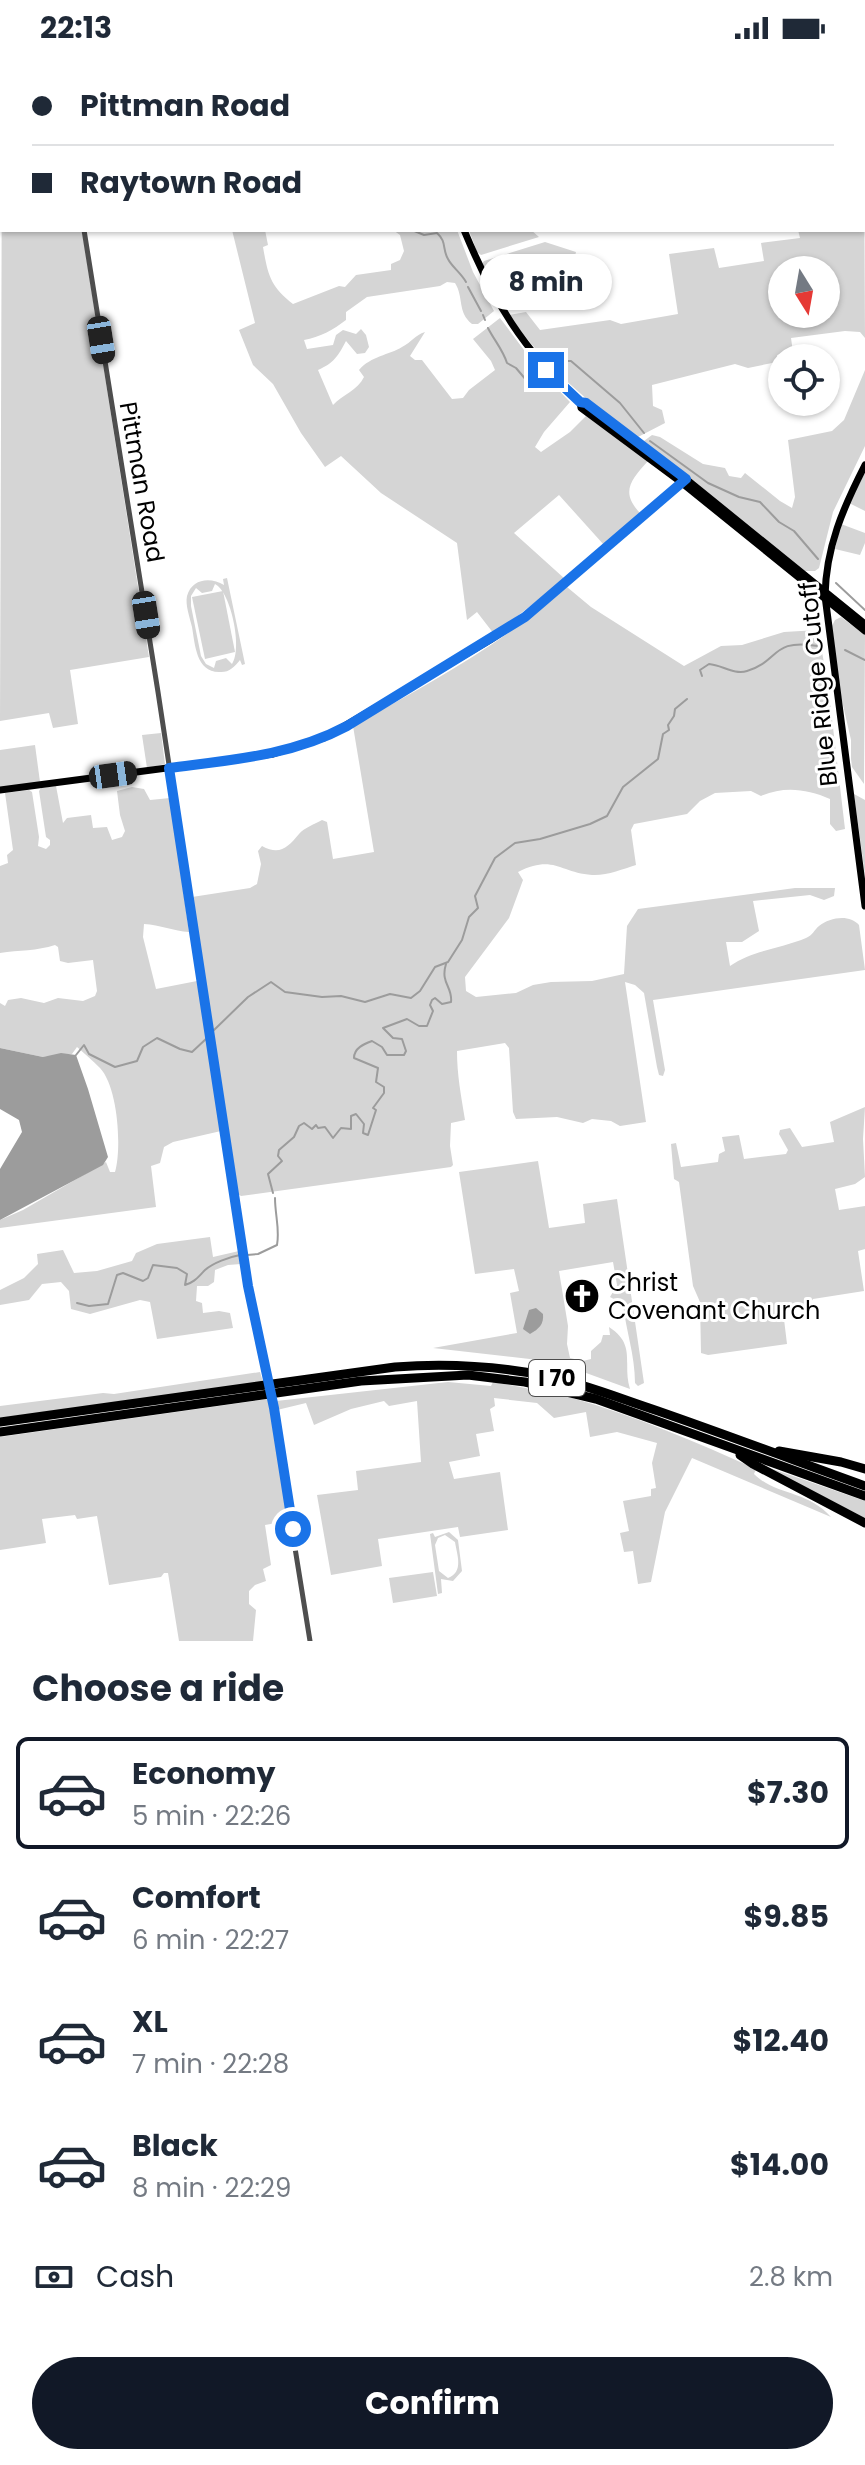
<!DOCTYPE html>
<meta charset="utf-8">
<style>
body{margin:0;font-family:Poppins,sans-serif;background:#f2f2f3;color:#1f2937;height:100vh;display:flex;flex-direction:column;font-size:30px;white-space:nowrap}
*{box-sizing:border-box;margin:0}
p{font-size:26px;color:#747a83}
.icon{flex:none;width:44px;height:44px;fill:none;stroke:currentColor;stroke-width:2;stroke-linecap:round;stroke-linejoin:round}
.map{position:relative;height:1585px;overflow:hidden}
.panel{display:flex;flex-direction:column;background:#fff;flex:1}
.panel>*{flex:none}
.banner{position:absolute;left:0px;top:0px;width:866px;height:176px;box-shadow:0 2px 6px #0004;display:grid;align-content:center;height:176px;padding:0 32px;background:#fff}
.needle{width:52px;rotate:169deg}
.buttons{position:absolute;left:768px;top:200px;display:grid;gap:16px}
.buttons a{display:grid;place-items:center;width:72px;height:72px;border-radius:50%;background:#fff;box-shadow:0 2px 6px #0004;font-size:40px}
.end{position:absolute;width:36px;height:36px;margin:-18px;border:10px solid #1a73e8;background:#fff;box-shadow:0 0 0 4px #fff}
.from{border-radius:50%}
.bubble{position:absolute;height:56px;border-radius:28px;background:#fff;box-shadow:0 2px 6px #0004;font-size:26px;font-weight:700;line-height:56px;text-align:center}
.car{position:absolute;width:24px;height:48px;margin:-24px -12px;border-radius:10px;box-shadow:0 0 6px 2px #0007;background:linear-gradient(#222 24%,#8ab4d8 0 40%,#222 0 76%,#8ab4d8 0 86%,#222 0)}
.banner b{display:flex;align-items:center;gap:28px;height:76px;font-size:30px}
.banner b+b{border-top:2px solid #e0e1e3}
.banner i{width:20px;height:20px;background:#1f2937}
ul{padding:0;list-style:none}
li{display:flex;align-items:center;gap:24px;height:112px;margin:0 16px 12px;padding:0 16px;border:4px solid transparent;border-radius:12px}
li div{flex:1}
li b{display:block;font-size:30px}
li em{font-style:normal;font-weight:700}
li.current{border-color:#111827}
li>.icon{width:72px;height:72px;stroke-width:1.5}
h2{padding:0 32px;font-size:36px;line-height:96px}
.pay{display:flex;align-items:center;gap:20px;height:88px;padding:0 32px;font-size:30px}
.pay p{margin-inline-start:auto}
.button{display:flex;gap:16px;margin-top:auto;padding:16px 32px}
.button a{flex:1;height:92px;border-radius:48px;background:#111827;color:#fff;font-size:32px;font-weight:700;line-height:92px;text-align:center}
.status{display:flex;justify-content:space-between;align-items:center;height:56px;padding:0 40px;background:#fff;direction:ltr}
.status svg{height:22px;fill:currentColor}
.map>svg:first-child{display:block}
.green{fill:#d5d5d5;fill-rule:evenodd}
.water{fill:#9c9c9c}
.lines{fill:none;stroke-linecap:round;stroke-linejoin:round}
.stream{stroke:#9c9c9c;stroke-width:2}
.minor{stroke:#4e4e4e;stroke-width:5}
.major{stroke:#000;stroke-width:7}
.highway{stroke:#000;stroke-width:9}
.route{stroke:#1a73e8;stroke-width:10}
.labels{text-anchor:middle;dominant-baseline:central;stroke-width:6;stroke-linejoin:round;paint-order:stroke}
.shield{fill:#fff;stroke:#4c4c4c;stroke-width:2}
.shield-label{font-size:22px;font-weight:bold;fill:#000}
.street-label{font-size:24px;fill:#000;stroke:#fff}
.poi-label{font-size:24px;fill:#000;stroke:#fff;text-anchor:start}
</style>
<div class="status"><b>22:13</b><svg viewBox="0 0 49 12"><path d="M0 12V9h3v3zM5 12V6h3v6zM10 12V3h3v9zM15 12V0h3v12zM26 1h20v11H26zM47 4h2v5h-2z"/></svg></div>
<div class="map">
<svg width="865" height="1585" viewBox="0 0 865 1585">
<rect width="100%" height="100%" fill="#fff"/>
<g class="green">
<path d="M2 72V174H82L149 601 70 614 78 668 53 672 49 657 0 665Z"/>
<path d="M864 94 865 282 860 276 845 275 791 282 793 296 777 299V306L748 312 735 308 652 329 653 350 662 354 665 367 638 381 632 380C582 340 547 312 509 259L526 256 540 274 610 264 621 268 678 258 669 198 714 192 719 212 764 205 761 187 800 182 798 174H864ZM782 214H826V258H782Z"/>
<path d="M232 174H265L268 189 263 191C268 219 270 230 293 248L339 230 345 231 356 219 391 214V208L400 204 404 195 400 179 393 174H384H457L473 216 494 255 478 268H472C457 256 464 241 455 227L447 226 440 230 367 241 346 256V264C333 274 320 281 304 284L307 293 333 289 336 279 343 274 356 278 361 273 366 279 369 291 365 297 357 298 346 285C338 300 334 307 318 314L333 349C342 339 358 334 364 321L359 314C371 300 389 299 402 291 412 286 415 279 425 276L410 300 415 304H422L452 343 463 342 469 334 495 314 491 305 473 283 500 262 536 310 525 320 533 325 542 317 570 346 544 376 535 391 541 396 570 376 586 360 648 405C631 424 620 436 640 457L604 489 559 439 514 477 565 523 494 578 477 556 467 564 457 487 381 437 341 400 325 411 301 377 273 328 253 309 239 274 255 267Z"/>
<path d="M469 174H531L539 181 481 199 477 196Z"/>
<path d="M545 186 576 196 572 212 505 221 512 250 502 247 482 208 484 205Z"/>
<path d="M865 314V390L833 456 819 512 815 515H804L644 385 652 379 660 381 703 408 725 412 729 420 741 422 745 417 780 445 792 452 795 441 788 384 832 375 844 364Z"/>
<path d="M865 417V455L849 447Z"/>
<path d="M841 468 865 477V487L860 499 835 493Z"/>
<path d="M227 522 245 608 242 609 240 604C234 611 229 617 219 616 196 616 195 588 192 571 190 562 185 549 187 540 192 522 211 521 224 529L223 523ZM215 528C231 536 243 593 232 608L226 602 216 605 214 612 206 608 201 600 191 550V540L196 532 202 537 212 535Z"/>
<path d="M567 531 591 551 684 610 721 590 742 589 784 576 818 574 828 629 845 773 836 775 830 768V743C807 733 784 730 761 740L751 735 715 737 700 745 687 758 634 768 631 774 636 809C623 813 606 820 592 819 560 817 554 798 518 816L523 824 509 862 465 921 466 935 476 941 516 937 533 929 551 926 592 925 624 918 627 870 638 853 795 832H835L834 840 824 844 810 839 753 845 759 875 742 886H726L730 910C753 894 780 893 806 882 813 879 814 874 819 870 830 861 850 858 859 869L865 914 653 944 665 1014 663 1020 659 1019 657 1011 644 937 635 929 625 926 646 1066 620 1070 611 1065 592 1063 583 1067 557 1061 516 1063 513 1056 509 992 505 987 457 995C457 1019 461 1039 465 1064L451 1067 450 1090 453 1109 451 1111 241 1140 238 1138 192 841 250 832 257 828 261 808 258 795 262 790C280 800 288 791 299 778 304 772 315 768 322 764L327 766 333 803 374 796 353 670C427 629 504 587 567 531Z"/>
<path d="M223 535 235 596 205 603 192 541Z"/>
<path d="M841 561 865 579 864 728 852 711 851 703V684L840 636 832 570 835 564Z"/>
<path d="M161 677 165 708 147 712 142 679Z"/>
<path d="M35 689 40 726 0 732V694Z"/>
<path d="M56 730 63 767 67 762 91 759 93 772 107 771 112 784 122 781 125 775 120 759 117 735 132 731 144 733 150 744 170 742 189 876C174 875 160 869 144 868L143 881 156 933 197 925 221 1075 173 1086 164 1091 160 1107 151 1110 156 1151 0 1172V1164L23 1154 106 1106 110 1116H115C122 1092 118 1031 100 1012 93 1005 85 998 77 991L72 998 43 1001 0 992V947L5 950 8 944 21 942 44 947 58 942 83 945 95 940 97 935 93 904 68 907 60 905 58 891 55 889C37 895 19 894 0 897V810L8 807 7 799 13 794 5 737 29 734 32 736 39 781 38 790 46 793 50 789V784L46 781 39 735 41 732Z"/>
<path d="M854 738 865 744V819Z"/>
<path d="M865 1051 863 1083 865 1121 855 1128 835 1133 839 1154 865 1150V1193L858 1195 864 1235 813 1243 808 1251 783 1255 787 1288 708 1299 701 1297 700 1246 693 1230 679 1126 674 1123 671 1088 676 1087 681 1111 718 1106 719 1098 725 1095 722 1081 739 1079 744 1103 786 1098 788 1094 779 1078 780 1074 790 1072 802 1091 834 1086 830 1066Z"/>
<path d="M538 1105 549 1172 585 1167 583 1148 617 1143 644 1327 638 1330 635 1327C635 1299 626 1275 623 1248L610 1241 617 1229 613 1206 559 1215 568 1270 567 1288 570 1302 583 1305 591 1303V1295L601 1286 603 1279H610L609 1271C637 1289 622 1308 630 1333L556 1306 433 1292 517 1277 510 1237 519 1235 514 1213 475 1218 459 1116Z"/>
<path d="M210 1181 213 1201 239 1195 241 1208 228 1209 215 1214 214 1226 208 1230H197L196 1245 202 1247 203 1257 219 1255 230 1257 233 1272 157 1283 150 1246 140 1244 90 1258 71 1253 69 1235 61 1226 42 1228 29 1244 0 1249V1234L24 1222 38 1208 37 1198 63 1194 74 1217 97 1215 132 1205 136 1197 157 1188Z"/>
<path d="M260 1316 263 1326 0 1362V1350L103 1337 114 1338Z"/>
<path d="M448 1326 491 1330 493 1326C519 1331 547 1335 572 1342 636 1360 696 1386 756 1413L754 1418C776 1440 807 1434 831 1461L692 1402 665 1456 651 1526 638 1528 633 1495 624 1496 620 1477 629 1475 623 1445 651 1440V1433L656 1432 652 1407 657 1387 617 1376 590 1381 586 1356 554 1362 537 1347 494 1342 495 1350 490 1353 494 1375 476 1378 480 1400 449 1406 454 1423 500 1416 508 1474 460 1481 458 1471 378 1483 382 1510 331 1519 317 1439 358 1434 356 1415 421 1406 417 1345 389 1350 384 1345 351 1353 314 1369 306 1347 277 1354 276 1345Z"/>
<path d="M268 1343 288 1465 265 1469 271 1509 263 1513 266 1525 255 1529 249 1535V1548L256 1554 253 1585H179L168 1517H164L161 1521 109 1529 97 1460 77 1463 75 1459 42 1463 46 1487 0 1494V1381Z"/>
<path d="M764 1410 865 1445V1462Z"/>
<path d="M449 1476 458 1484 462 1515 453 1525 441 1523 442 1537 438 1538 430 1478 433 1477 435 1481ZM445 1479 455 1486C457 1499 464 1516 448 1522L439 1515 435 1489 438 1482Z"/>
<path d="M433 1516 437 1540 393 1547 389 1522Z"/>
</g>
<g class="water">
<path d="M0 992 43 1001 61 997 76 999 88 1033 108 1101 103 1109 0 1164V1113L22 1076 19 1064 0 1053Z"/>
<path d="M536 1252 543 1258C544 1268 539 1273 530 1278L523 1273 529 1254Z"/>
</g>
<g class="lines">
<g class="stream">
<path d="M399 2 400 0"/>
<path d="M412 174 424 179 437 177C447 186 442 193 448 203 452 211 461 217 466 226"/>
<path d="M468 231 481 255"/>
<path d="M483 259 485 264"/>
<path d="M488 272C494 284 503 294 507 307L516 312 527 325 543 320"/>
<path d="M555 310 562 305H571L620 347 644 377"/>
<path d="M650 385 708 427 739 441 760 446 779 466 794 475 818 503"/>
<path d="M836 527 865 554"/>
<path d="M845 594 865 604"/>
<path d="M702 620 700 614 709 608C722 609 734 619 747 615 780 605 771 582 818 590"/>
<path d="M213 975 248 941 271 926 285 936 322 941 341 940 365 946 390 938 411 942 420 935 435 911 448 906 462 884 469 861 478 852 475 840 495 802 515 787 540 783 590 768 607 760 623 731 658 703 663 678 669 674 668 669 674 660 675 653 687 643"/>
<path d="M76 999 84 989 89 998 115 1011 137 1005 143 991 157 982 180 993 192 996 207 982"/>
<path d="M273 1137 268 1118 282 1105 278 1100 279 1094 294 1081 299 1070 304 1067 312 1073 316 1069 318 1072 325 1071 333 1082 341 1072 351 1073V1060L356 1058 364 1068 363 1077 368 1079 376 1054 373 1052 384 1037V1031L376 1026 378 1012 354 1002C354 992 364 988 372 985L382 991 387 999H404L406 995 402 983 393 982 383 972 407 963 419 970H427L433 955 430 949 432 944 435 942 442 948 451 946C453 931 440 927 446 908"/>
<path d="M247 1199 258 1198 277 1189C280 1173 275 1159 275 1142"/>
<path d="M77 1247 89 1250 108 1248 117 1219 123 1217 143 1225 148 1222 153 1209 177 1212 187 1218 185 1229C195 1226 198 1221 205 1214 213 1207 229 1201 240 1199"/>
</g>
<g class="minor">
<path d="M0 71H2"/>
<path d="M84 174 158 636 248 1230 268 1327"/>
<path d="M270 1337 310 1585"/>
</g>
<g class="major">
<path d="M385 0 386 2"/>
<path d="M464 174C494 246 522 293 580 346L581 352 682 427 865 575"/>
<path d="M580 346 586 347 686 423 865 568"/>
<path d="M865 409C843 452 826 491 825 540L865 850"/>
<path d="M0 734 273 698 324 682 490 584 525 561 686 423"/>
</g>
<g class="highway">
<path d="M0 1366 395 1311C446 1307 497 1310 547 1320 585 1328 621 1343 658 1355 727 1379 796 1405 865 1430"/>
<path d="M0 1376 361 1325 468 1319 525 1326 596 1343 865 1440"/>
<path d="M779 1395 841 1406 865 1413"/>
<path d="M740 1399 753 1408 865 1467"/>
</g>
</g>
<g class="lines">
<path class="route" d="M293 1473 274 1352 248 1230 169 712C230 704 291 700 347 670L525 561 686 423 586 347 580 346 546 314"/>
</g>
<defs>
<symbol id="church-disc" viewBox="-11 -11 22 22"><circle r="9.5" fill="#000" stroke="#fff"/><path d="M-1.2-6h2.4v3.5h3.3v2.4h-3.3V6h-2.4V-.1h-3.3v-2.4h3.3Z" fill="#fff"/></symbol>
</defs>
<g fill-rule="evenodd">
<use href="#church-disc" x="562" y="1220" width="40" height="40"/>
</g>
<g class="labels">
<rect class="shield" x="529" y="1304" width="56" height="36" rx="6"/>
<g class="shield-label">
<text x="557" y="1322">I 70</text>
</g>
<g class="street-label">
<text transform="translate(142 426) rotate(80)">Pittman Road</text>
<text transform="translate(818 628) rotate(-96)">Blue Ridge Cutoff</text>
</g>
<g class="poi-label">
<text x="608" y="1226">Christ<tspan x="608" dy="28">Covenant Church</tspan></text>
</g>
</g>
</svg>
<div class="buttons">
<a><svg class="needle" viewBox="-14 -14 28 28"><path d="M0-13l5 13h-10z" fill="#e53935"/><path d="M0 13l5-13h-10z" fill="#747a83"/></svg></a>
<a><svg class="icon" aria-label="locate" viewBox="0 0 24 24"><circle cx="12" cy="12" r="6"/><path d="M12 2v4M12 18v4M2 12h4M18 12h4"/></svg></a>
</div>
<i class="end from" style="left:293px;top:1473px"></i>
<i class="end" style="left:546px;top:314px"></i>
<div class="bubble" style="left:480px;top:198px;width:132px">8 min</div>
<i class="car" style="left:101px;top:284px;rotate:171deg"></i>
<i class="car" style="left:146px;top:559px;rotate:171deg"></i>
<i class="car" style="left:113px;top:719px;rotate:82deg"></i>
<div class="banner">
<b><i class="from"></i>Pittman Road</b>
<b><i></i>Raytown Road</b>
</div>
</div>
<section class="panel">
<h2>Choose a ride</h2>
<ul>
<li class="current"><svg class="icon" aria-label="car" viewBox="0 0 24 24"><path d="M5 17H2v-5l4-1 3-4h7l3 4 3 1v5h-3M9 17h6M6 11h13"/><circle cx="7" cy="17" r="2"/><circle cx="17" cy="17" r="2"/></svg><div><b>Economy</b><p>5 min · 22:26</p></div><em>$7.30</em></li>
<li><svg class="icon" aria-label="car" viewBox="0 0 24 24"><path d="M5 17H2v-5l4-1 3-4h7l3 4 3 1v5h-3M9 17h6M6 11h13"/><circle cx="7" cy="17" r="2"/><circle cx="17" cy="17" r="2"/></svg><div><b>Comfort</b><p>6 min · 22:27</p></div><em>$9.85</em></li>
<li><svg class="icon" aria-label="car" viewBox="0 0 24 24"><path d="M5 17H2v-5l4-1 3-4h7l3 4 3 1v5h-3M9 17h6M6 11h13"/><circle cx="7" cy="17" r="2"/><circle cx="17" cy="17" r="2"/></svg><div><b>XL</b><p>7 min · 22:28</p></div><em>$12.40</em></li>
<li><svg class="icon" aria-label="car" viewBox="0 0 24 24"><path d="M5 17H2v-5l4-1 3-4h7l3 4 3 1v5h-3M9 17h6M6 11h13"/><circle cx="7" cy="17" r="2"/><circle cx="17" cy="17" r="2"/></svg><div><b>Black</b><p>8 min · 22:29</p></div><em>$14.00</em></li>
</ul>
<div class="pay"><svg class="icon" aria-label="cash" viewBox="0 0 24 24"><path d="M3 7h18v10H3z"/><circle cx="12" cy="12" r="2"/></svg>Cash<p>2.8 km</p></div>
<div class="button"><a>Confirm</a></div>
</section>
